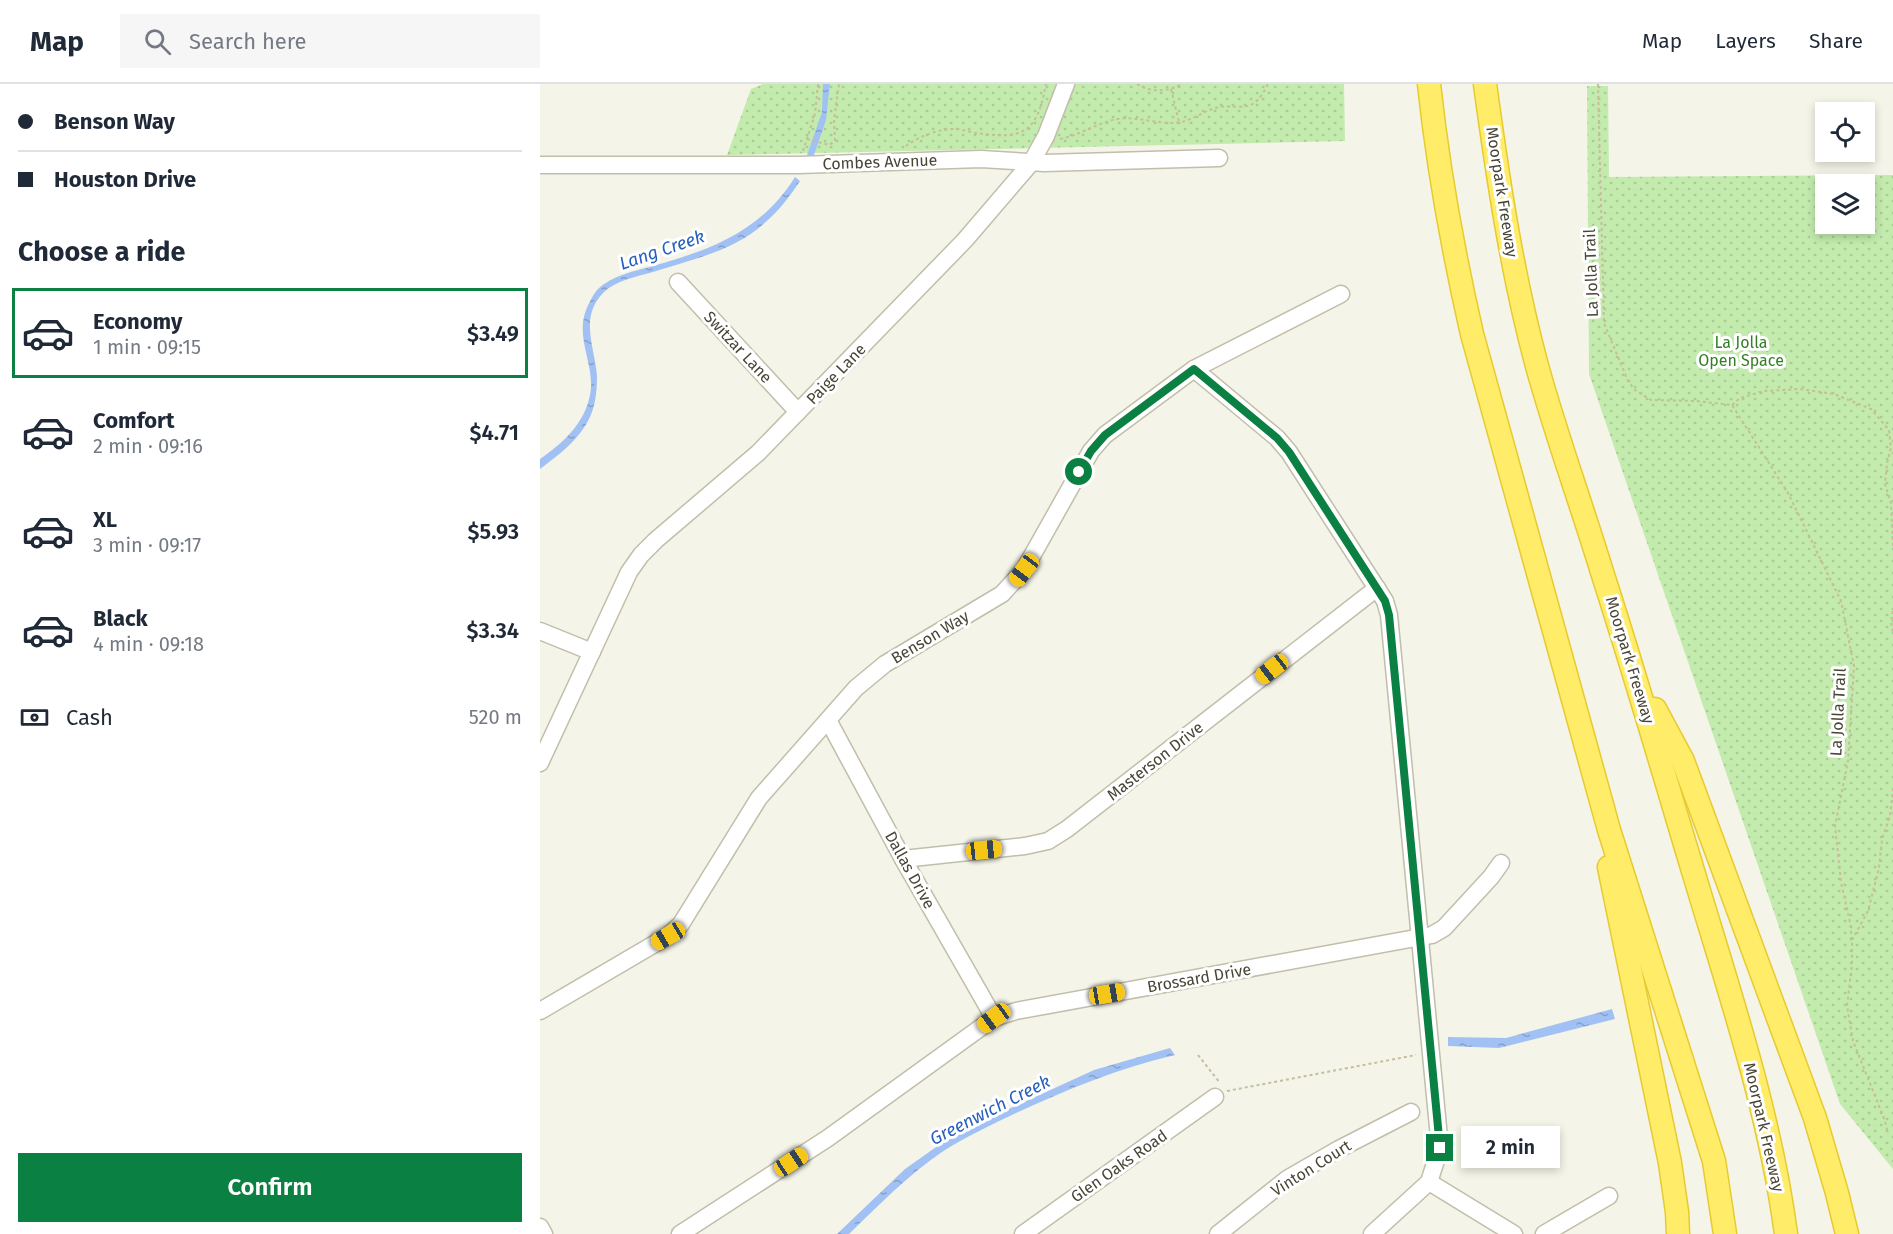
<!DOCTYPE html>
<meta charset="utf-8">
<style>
body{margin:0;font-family:"Fira Sans",sans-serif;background:#f6f6f7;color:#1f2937;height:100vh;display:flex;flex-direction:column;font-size:22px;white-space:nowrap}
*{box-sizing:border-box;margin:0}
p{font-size:20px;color:#747a83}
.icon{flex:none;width:33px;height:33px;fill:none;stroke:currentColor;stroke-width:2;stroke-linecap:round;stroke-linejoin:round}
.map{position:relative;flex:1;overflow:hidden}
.sheet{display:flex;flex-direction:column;background:#fff;width:540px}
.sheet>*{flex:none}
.banner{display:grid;align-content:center;height:132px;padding:0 18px;background:#fff}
.controls{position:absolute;left:1275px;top:18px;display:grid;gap:12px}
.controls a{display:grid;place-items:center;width:60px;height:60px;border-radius:0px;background:#fff;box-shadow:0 3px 9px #0003;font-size:30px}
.end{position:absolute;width:27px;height:27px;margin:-14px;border:8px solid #0b8043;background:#fff;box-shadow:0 0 0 3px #fff}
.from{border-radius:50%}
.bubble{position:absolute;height:42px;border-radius:0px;background:#fff;box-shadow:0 3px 9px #0003;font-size:20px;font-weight:600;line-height:42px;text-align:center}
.car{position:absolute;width:18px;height:36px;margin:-18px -9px;border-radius:8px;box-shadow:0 0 4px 2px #0007;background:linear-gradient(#f5c518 24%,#345 0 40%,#f5c518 0 76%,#345 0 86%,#f5c518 0)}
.banner b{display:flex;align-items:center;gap:21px;height:57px;font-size:22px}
.banner b+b{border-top:2px solid #e0e1e3}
.banner i{width:15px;height:15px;background:#1f2937}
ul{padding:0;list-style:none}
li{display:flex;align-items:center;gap:18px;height:90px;margin:0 12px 9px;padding:0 6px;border:3px solid transparent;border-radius:0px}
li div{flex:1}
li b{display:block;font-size:22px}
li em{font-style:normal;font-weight:600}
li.current{border-color:#0b8043}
li>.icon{width:54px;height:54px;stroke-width:1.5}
h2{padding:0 18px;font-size:27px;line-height:72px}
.pay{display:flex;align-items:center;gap:15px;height:66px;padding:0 18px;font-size:22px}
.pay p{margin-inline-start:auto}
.primary-button{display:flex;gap:12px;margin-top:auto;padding:12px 18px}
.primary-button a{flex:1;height:69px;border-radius:0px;background:#0b8043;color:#fff;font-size:24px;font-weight:600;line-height:69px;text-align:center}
header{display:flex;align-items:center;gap:36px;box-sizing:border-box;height:84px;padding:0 30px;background:#fff;border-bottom:2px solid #e0e1e3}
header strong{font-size:28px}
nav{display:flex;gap:33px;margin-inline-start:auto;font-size:21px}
.search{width:420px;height:54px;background:#f6f6f7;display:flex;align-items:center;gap:15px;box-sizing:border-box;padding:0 21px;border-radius:0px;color:#747a83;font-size:22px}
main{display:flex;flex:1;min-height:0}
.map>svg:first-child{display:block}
.green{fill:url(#green-dots);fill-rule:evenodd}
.water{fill:url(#water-ripples)}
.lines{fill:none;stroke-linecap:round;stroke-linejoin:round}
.minor-casing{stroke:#c1beaa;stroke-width:19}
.highway-casing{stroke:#e7ca2f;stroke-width:25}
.path{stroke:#c4be9a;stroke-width:2;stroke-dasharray:3 3;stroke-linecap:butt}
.minor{stroke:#fff;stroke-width:16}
.highway{stroke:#ffec69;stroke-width:22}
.route{stroke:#0b8043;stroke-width:8}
.labels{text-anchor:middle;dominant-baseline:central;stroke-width:6;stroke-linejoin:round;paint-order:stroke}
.street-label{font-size:16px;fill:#494536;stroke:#fff}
.park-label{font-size:16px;fill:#347f25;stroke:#fff}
.water-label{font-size:18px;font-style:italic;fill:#275fbc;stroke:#fff}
</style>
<header>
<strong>Map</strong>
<div class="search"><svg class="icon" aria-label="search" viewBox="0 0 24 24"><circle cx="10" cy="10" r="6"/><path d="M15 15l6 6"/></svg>Search here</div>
<nav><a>Map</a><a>Layers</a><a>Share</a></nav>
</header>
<main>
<section class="sheet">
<div class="banner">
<b><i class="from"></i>Benson Way</b>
<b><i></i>Houston Drive</b>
</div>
<h2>Choose a ride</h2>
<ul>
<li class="current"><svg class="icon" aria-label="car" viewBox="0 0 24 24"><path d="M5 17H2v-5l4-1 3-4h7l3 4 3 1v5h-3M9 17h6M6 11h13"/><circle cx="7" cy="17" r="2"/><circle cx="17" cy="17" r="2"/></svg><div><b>Economy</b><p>1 min · 09:15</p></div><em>$3.49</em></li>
<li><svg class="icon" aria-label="car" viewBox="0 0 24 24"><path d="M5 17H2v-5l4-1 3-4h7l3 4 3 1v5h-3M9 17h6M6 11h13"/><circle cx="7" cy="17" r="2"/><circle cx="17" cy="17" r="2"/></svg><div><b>Comfort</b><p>2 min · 09:16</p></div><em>$4.71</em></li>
<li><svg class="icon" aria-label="car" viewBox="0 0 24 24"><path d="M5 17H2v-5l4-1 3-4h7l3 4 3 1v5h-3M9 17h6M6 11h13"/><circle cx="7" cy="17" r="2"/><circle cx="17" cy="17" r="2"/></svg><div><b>XL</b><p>3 min · 09:17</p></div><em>$5.93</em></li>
<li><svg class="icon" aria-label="car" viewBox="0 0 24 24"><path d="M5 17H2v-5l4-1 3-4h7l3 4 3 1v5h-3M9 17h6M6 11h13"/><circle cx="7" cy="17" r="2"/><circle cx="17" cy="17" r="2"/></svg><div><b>Black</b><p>4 min · 09:18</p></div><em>$3.34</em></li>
</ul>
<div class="pay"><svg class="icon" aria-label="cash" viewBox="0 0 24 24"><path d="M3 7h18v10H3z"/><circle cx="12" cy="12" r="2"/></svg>Cash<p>520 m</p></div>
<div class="primary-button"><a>Confirm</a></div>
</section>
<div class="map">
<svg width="1353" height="1150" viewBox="0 0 1353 1150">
<defs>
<pattern id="green-dots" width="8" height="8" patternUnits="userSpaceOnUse" patternTransform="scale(1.5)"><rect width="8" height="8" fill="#c3ebae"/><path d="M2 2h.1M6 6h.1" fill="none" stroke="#a9cb96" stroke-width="1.8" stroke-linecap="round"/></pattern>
<pattern id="water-ripples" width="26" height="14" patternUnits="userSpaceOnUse" patternTransform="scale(1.5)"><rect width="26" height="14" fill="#a1c1f5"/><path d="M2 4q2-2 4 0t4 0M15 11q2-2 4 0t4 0" fill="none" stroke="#859fc7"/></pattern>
</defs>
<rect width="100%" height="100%" fill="#f5f4e8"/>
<g class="green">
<path d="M223 0H804L805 57 187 71 211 5Z"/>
<path d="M1047 2H1068L1069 93 1353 91V1085L1300 1020 1049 290ZM1324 100V140H1286V100Z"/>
</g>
<g class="water">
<path d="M283 0H290L286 36 273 74 267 71 282 28Z"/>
<path d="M255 93 260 97C219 160 181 167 113 188 96 193 76 196 63 209 39 234 55 263 57 292 57 304 56 317 52 328 43 353 20 370 0 385V375C25 358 49 335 51 303 52 276 36 253 46 226 49 219 52 212 57 206 72 191 96 187 116 181 173 165 222 146 255 93Z"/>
<path d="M1072 925 1075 935 959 964 908 962V953L966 954Z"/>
<path d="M630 964 635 971C579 984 528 1005 476 1029 451 1041 425 1053 402 1068 368 1091 339 1121 309 1150H297L365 1085 399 1061 449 1034 554 986Z"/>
</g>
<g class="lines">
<defs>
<g id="minor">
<path d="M0 81H259L441 75 504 79 679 74"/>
<path d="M138 198 258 328"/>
<path d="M654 285 737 354 749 368 845 517 849 531 900 1064 889 1098 832 1150"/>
<path d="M0 547 52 568"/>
<path d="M288 636 363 775 454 934"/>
<path d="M0 679 89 488 101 471 116 456 218 369 425 156 491 79 506 52 526 0"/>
<path d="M363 775 485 762 508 757 527 745 837 504"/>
<path d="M0 927 128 852 141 840 219 714 316 604 345 580 462 510 484 486 551 367 565 351 654 285 801 210"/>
<path d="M889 1098 974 1150"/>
<path d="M0 1143 4 1150"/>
<path d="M140 1150 288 1054 454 934 476 927 892 851 904 844 951 793 961 779"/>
<path d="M483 1150 675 1013"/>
<path d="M678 1150 747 1095 799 1065 871 1028"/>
<path d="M1004 1150 1069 1112"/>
</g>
<g id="highway">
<path d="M889 0C898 84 913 167 932 250L1069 746 1174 1077 1185 1150"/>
<path d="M945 0C958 95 972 190 997 282 1016 351 1041 419 1062 488 1095 590 1125 694 1156 797 1191 913 1230 1030 1246 1150"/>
<path d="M1115 625 1143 677 1275 1034 1297 1109 1307 1150"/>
<path d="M1069 783 1130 1079 1137 1128 1138 1150"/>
</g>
</defs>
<use href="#minor" class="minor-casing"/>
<use href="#highway" class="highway-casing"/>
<g class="path">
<path d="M597 0C611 9 628 8 642 0"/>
<path d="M1058 0 1064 239 1088 297 1095 306 1111 316 1156 317 1192 321 1248 409 1301 517 1314 582 1308 677 1295 742 1301 798 1310 838 1312 856V880L1307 922 1313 957 1345 1037 1348 1050"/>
<path d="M631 5 639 38"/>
<path d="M267 55 289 61 295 57 294 36 299 0"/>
<path d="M520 55C540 51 557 39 577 35 594 32 614 39 632 39 651 39 661 27 679 23 689 21 700 25 711 21 719 17 724 8 728 0"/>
<path d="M366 62C379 52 401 44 418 45 424 46 430 48 436 49 484 56 497 49 506 0"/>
<path d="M263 67 275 30 278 0"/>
<path d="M1192 321 1200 314 1224 307 1260 305 1294 310 1331 325 1349 346 1351 364 1347 379 1345 400 1351 419 1353 462"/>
<path d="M1353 527 1351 538 1353 550"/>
<path d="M1312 856 1328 827 1339 784 1342 755 1350 732 1353 705"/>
<path d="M658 971 680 999"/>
<path d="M687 1007 876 971"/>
</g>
<use href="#minor" class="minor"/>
<use href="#highway" class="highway"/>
</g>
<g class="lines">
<path class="route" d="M539 388 551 367 565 351 654 285 737 354 749 368 845 517 849 531 900 1064"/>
</g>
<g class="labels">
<g class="street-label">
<text transform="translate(340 78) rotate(-2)">Combes Avenue</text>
<text transform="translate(962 108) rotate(81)">Moorpark Freeway</text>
<text transform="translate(1051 189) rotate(-92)">La Jolla Trail</text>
<text transform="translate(198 263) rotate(47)">Switzar Lane</text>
<text transform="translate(296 290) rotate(-46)">Paige Lane</text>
<text transform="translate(390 553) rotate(-31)">Benson Way</text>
<text transform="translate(1090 576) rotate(73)">Moorpark Freeway</text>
<text transform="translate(1298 628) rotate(-87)">La Jolla Trail</text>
<text transform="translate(615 677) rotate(-38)">Masterson Drive</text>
<text transform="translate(370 786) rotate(61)">Dallas Drive</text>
<text transform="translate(659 894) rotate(-10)">Brossard Drive</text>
<text transform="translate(1224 1043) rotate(77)">Moorpark Freeway</text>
<text transform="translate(579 1082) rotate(-35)">Glen Oaks Road</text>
<text transform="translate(771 1084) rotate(-32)">Vinton Court</text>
</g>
<g class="park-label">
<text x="1201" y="258">La Jolla<tspan x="1201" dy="18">Open Space</tspan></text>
</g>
<g class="water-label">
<text transform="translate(122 166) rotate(-19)">Lang Creek</text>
<text transform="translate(450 1026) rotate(-27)">Greenwich Creek</text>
</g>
</g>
</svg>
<div class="controls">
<a><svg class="icon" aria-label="locate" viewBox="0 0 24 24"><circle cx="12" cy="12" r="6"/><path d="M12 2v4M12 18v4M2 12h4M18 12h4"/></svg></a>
<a><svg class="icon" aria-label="layers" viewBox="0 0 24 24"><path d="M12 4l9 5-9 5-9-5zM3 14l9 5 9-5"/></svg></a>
</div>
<i class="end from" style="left:539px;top:388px"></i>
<i class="end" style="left:900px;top:1064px"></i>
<div class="bubble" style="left:921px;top:1042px;width:99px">2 min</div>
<i class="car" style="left:484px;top:486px;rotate:217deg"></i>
<i class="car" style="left:732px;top:585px;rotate:232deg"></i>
<i class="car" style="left:444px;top:766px;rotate:84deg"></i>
<i class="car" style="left:128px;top:852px;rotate:240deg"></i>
<i class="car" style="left:567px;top:910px;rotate:80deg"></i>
<i class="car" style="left:454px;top:934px;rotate:234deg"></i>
<i class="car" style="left:251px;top:1078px;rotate:57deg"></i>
</div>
</main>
